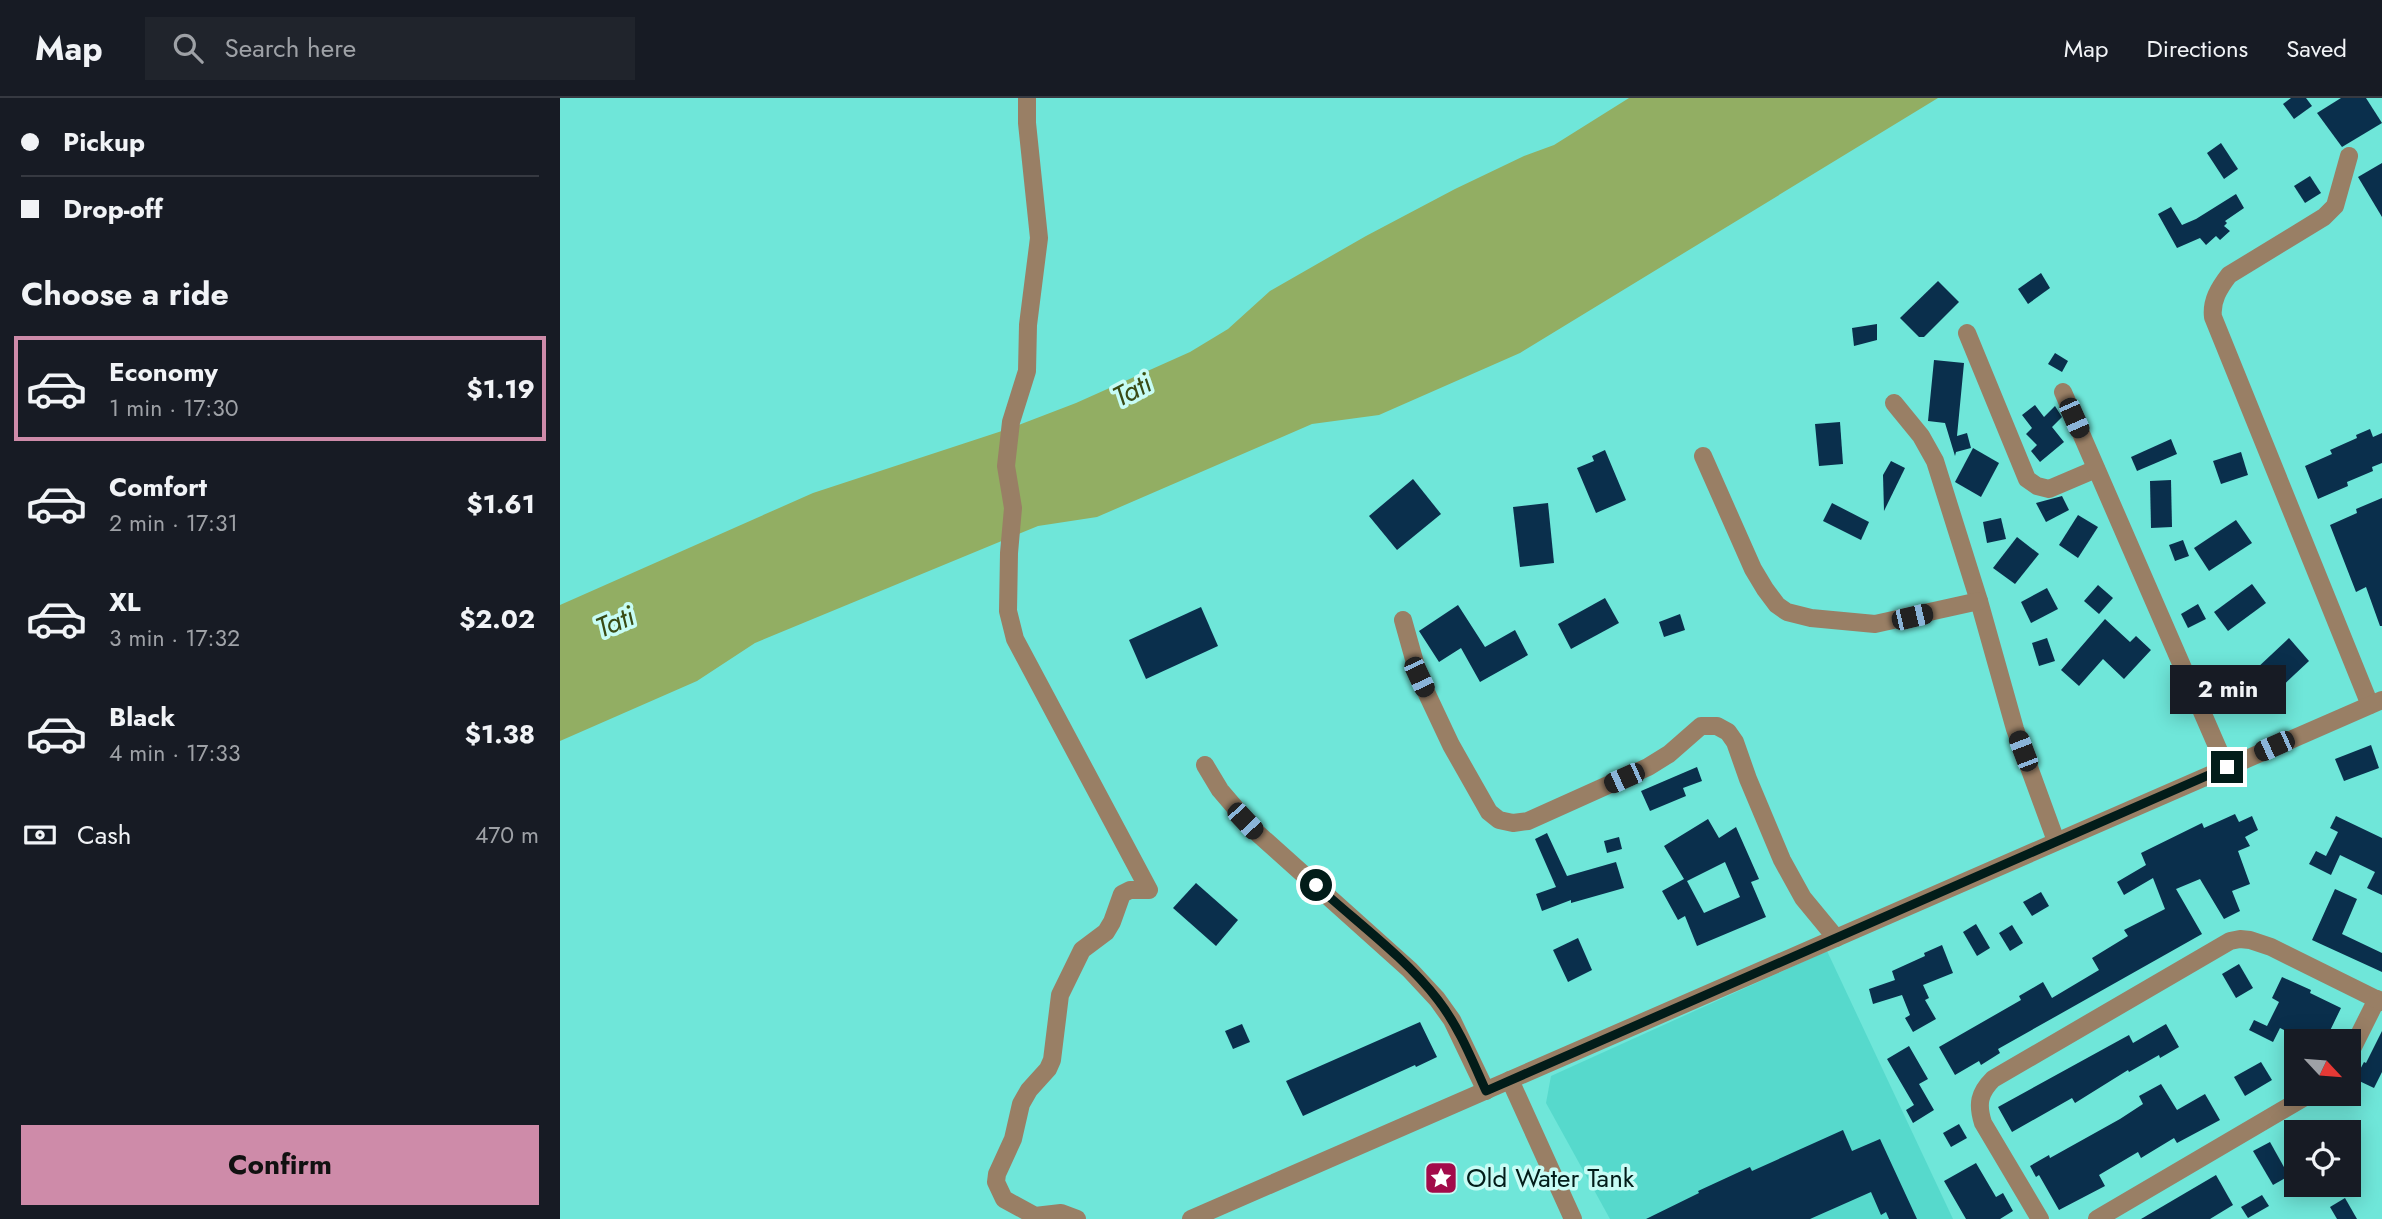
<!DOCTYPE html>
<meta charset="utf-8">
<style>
body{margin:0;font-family:Jost,sans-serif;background:#20242c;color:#f1f3f6;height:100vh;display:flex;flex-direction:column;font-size:26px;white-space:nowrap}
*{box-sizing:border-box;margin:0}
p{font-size:23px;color:#9ea1a6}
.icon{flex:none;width:38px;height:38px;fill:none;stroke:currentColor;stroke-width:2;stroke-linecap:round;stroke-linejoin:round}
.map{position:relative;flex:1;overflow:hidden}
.drawer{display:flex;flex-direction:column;background:#171b24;width:560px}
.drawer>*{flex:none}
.hud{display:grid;align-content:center;height:154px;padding:0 21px;background:#171b24}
.needle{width:46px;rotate:116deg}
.fabs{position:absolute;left:1724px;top:931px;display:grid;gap:14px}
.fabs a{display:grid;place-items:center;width:77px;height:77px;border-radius:0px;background:#171b24;box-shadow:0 4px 18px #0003;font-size:35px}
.end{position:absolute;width:32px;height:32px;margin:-16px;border:9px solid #021c19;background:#fff;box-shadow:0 0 0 4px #fff}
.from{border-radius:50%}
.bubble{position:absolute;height:49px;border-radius:0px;background:#171b24;box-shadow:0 4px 18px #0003;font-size:23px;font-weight:700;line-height:49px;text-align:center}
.car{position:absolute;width:21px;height:42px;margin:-21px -10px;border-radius:9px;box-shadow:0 0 5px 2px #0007;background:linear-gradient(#222 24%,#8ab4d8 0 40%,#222 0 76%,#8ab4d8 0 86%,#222 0)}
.hud b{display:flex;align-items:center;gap:24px;height:66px;font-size:26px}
.hud b+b{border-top:2px solid #363941}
.hud i{width:18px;height:18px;background:#f1f3f6}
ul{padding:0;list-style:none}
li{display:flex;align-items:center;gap:21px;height:105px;margin:0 14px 10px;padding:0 7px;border:4px solid transparent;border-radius:0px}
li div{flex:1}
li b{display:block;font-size:26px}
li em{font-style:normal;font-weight:700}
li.active{border-color:#ce8ba9}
li>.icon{width:63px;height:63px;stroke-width:1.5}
h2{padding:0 21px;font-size:32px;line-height:84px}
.pay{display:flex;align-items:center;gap:18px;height:77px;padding:0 21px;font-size:26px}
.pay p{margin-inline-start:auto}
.action{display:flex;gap:14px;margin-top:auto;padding:14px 21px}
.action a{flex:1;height:80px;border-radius:0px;background:#ce8ba9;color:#111;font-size:28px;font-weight:700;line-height:80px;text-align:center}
header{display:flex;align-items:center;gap:42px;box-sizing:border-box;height:98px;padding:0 35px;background:#171b24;border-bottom:2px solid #363941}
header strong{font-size:33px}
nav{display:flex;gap:38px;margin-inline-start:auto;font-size:24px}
.search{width:490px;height:63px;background:#20242c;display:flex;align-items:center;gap:18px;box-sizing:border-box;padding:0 24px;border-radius:0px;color:#9ea1a6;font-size:26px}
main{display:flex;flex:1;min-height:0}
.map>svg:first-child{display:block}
.built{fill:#56d9cc}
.water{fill:#92ae63}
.building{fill:#0a2f4c;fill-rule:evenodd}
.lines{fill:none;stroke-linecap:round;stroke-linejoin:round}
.minor{stroke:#997f65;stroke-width:18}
.route{stroke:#021c19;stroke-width:9}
.labels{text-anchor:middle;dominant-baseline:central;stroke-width:7;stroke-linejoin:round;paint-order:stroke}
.poi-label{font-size:26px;fill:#021c19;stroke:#c7fcf5;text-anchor:start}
.water-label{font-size:28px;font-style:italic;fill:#394b15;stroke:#c7fcf5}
</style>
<header>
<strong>Map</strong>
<div class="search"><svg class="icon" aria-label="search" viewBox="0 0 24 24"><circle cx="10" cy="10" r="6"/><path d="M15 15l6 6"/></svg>Search here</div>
<nav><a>Map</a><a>Directions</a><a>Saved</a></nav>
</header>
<main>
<section class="drawer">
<div class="hud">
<b><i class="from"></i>Pickup</b>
<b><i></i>Drop-off</b>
</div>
<h2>Choose a ride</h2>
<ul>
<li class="active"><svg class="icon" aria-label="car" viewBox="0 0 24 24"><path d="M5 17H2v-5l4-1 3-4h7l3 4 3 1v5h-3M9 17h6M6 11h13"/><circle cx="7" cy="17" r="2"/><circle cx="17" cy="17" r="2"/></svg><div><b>Economy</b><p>1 min · 17:30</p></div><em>$1.19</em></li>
<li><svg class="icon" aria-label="car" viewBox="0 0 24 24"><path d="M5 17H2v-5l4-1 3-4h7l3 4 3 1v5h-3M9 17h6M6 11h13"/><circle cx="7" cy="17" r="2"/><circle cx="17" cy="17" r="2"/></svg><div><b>Comfort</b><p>2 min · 17:31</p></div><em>$1.61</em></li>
<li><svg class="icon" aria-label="car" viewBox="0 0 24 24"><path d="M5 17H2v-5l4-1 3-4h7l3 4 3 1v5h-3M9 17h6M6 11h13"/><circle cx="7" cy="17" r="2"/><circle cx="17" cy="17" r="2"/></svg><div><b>XL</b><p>3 min · 17:32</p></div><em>$2.02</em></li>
<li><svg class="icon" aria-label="car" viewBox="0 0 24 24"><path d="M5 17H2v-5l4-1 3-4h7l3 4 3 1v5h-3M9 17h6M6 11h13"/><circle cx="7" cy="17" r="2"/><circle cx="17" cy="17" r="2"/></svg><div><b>Black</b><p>4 min · 17:33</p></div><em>$1.38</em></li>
</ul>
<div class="pay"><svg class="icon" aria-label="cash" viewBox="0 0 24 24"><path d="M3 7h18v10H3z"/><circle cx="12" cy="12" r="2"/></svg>Cash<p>470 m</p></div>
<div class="action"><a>Confirm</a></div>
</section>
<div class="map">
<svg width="1822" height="1121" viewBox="0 0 1822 1121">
<rect width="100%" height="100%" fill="#6fe6d9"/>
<path class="built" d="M1267 853 1393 1121H1050L986 1005 991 978Z"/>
<path class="water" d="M1069 0H1378L960 255 819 317 752 326 537 419 478 428 195 545 137 583 0 643V507L253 395 451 330 516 305 630 254 668 231 710 193 806 138 895 91 964 58 994 47Z"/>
<g class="building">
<path d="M1731 0H1746L1752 8 1734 21 1723 6Z"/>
<path d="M1781 0H1806L1822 25 1782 49 1757 15Z"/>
<path d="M1661 45 1678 71 1664 81 1647 55Z"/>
<path d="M1822 65V119L1798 79Z"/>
<path d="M1750 78 1761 95 1745 105 1734 88Z"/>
<path d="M1676 96 1684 110 1665 123 1667 125 1664 128 1670 133 1660 142 1656 138 1646 147 1640 140 1617 150 1598 116 1611 109 1622 127 1636 121Z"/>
<path d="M1481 175 1490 190 1468 206 1458 191Z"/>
<path d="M1378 183 1399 204 1364 239H1359L1340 220Z"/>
<path d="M1317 226V242L1294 248 1292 230Z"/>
<path d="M1495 255 1508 263 1502 274 1488 266Z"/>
<path d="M1374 262 1404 265 1397 338 1407 335 1411 350 1396 354 1395 358 1385 325 1368 323Z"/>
<path d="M1475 307 1484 319 1495 308 1502 319 1492 329 1504 344 1480 364 1471 353 1477 347 1466 336 1472 330 1462 317Z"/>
<path d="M1280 324 1283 366 1259 368 1255 326Z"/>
<path d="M1810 331 1813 339 1822 335V365L1812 369 1813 373 1787 384 1788 388 1758 401 1745 368 1772 356 1770 352 1797 340 1796 337Z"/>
<path d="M1611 341 1617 356 1577 373 1571 359Z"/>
<path d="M1413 350 1439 365 1421 399 1395 384Z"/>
<path d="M1045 352 1066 402 1036 415 1017 370 1034 363 1032 358Z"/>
<path d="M1681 354 1688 377 1661 386 1653 363Z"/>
<path d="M1331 363 1345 370 1324 413 1323 377Z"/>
<path d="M853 381 881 416 837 452 809 418Z"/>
<path d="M1611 382 1612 429 1591 430 1590 383Z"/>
<path d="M1502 398 1509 412 1486 424 1476 405Z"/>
<path d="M1822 400V528H1820L1806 489 1796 494 1770 427 1797 415 1796 411Z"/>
<path d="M988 405 994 465 960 469 953 409Z"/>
<path d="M1272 405 1309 424 1301 442 1263 423Z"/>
<path d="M1518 417 1538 429 1518 460 1499 447Z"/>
<path d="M1441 420 1446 441 1427 445 1423 424Z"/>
<path d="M1676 422 1692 445 1649 473 1634 450Z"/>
<path d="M1457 439 1479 456 1455 486 1433 470Z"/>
<path d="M1623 442 1629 458 1615 463 1609 447Z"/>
<path d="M1692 486 1706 505 1668 533 1654 514Z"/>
<path d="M1538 487 1553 500 1539 516 1524 503Z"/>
<path d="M1487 490 1498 511 1471 525 1461 504Z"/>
<path d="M1045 500 1059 525 1011 551 998 526Z"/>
<path d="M1638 506 1646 521 1628 530 1621 516Z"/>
<path d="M898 507 925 549 955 532 968 557 920 584 901 550 879 564 859 533Z"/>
<path d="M641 509 658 548 586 581 569 542Z"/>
<path d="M1120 516 1125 532 1104 539 1099 524Z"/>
<path d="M1545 521 1570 544 1576 538 1591 552 1564 581 1543 561 1519 588 1501 572Z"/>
<path d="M1487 540 1495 563 1479 568 1472 545Z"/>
<path d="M1729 540 1749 563 1716 594 1695 572Z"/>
<path d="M1811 647 1819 670 1784 683 1775 661Z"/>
<path d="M1137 669 1142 683 1123 690 1126 698 1090 713 1081 693Z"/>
<path d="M1675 716 1679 724 1692 718 1698 732 1685 739 1690 748 1678 753 1690 786 1672 793 1680 813 1664 821 1640 781 1616 791 1642 836 1438 951 1440 955 1421 967 1419 963 1395 977 1379 949 1461 902 1459 898 1483 884 1492 900 1539 872 1532 860 1568 838 1564 832 1605 811 1593 780 1564 797 1557 784 1586 767 1581 755 1642 725 1644 730Z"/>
<path d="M1776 718 1822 740V797L1807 790 1815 774 1780 757 1771 777 1749 766 1756 753 1766 758 1778 734 1770 730Z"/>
<path d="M1148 721 1159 740 1176 729 1199 781 1191 784 1206 819 1137 848 1125 818 1118 822 1102 793 1124 781 1104 748ZM1165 764 1180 799 1144 815 1127 783Z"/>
<path d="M987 735 1007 778 1056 764 1064 790 1011 805V802L982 813 976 796 996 789 975 741Z"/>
<path d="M1059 739 1062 751 1047 755 1044 743Z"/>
<path d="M636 785 678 822 656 848 613 810Z"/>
<path d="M1775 791 1797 801 1782 836 1822 855V874L1752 842Z"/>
<path d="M1481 794 1489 808 1472 818 1463 804Z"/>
<path d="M1416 826 1430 850 1417 858 1403 834Z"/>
<path d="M1452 827 1463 845 1450 853 1439 835Z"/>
<path d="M1018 840 1032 872 1008 884 993 852Z"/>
<path d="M1382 847 1393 875 1363 887 1369 900 1365 902 1376 921 1353 934 1345 920 1350 917 1342 897 1313 906 1309 891 1335 882 1332 873 1365 858 1364 855Z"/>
<path d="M1679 866 1693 890 1676 900 1662 876Z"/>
<path d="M1722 879 1751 892 1750 895 1781 910 1765 943H1754L1731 932 1730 935 1720 930 1713 944 1689 932 1694 922 1707 928 1719 904 1712 900Z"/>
<path d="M860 924 877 959 856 969 855 967 743 1018 726 983Z"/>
<path d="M682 926 690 944 673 951 665 933Z"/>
<path d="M1606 926 1619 949 1600 960 1599 957 1569 974 1568 972 1515 1005 1512 1000 1452 1034 1438 1009 1569 937 1573 945Z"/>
<path d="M1822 933V974L1814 990 1795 981 1804 964 1806 965Z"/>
<path d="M1349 948 1368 981 1359 986 1374 1012 1353 1025 1346 1012 1354 1007 1327 961Z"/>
<path d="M1701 964 1712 982 1685 998 1674 979Z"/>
<path d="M1601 986 1617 1012 1645 996 1660 1022 1617 1045 1614 1040 1581 1060 1578 1054 1539 1077 1545 1088 1499 1112 1479 1077 1476 1079 1470 1068 1489 1057 1490 1060 1560 1021 1583 1006 1579 998Z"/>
<path d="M1399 1026 1407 1040 1391 1049 1383 1035Z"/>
<path d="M1283 1032 1292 1053 1320 1041 1357 1121H1329L1326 1114 1321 1117 1311 1094 1250 1121H1086L1139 1095 1138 1093 1190 1069 1192 1073Z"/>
<path d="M1710 1044 1729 1078 1713 1087 1693 1053Z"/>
<path d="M1416 1065 1436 1099 1443 1095 1453 1113 1440 1121H1406L1384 1083Z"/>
<path d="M1656 1077 1673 1107 1650 1121H1581Z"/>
<path d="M1702 1097 1709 1108 1688 1120 1681 1109Z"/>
<path d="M1785 1100 1797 1121H1777L1770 1109Z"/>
</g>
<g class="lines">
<g class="minor">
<path d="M467 0V25L479 140 468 227 467 273 451 324 446 368 453 410 449 455 448 513 455 541 589 792H570L562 796 552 824 546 834 522 852 500 897 492 962 488 971 469 992 461 1006 453 1041 437 1076 436 1084 444 1101 475 1118 501 1115 517 1121"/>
<path d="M1789 58 1775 108 1764 119 1669 177C1659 190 1651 203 1653 219L1810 607"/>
<path d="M1407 235 1467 381 1477 388 1489 391 1536 371"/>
<path d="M1503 294 1666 669"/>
<path d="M1334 305 1361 338 1375 363 1419 503 1455 631 1496 743"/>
<path d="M1143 358 1193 471 1205 491 1217 507 1227 514 1251 520 1315 526 1419 503"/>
<path d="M843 522 859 579 891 647 929 714 939 722 953 725 968 723 1088 669 1109 656 1141 628H1157L1168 634 1175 644 1188 681 1222 762 1243 800 1276 840"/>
<path d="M645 667 660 692 695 733 850 872 877 901 892 922 926 993"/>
<path d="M1788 959 1817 901"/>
<path d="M950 982 1013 1121"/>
<path d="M631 1121 1822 602"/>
<path d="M1480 1121 1423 1025C1417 1006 1419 995 1433 981L1670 843 1680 841 1690 842 1711 849 1822 904"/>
<path d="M1537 1121 1750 996"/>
</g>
</g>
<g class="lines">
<path class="route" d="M756 787C795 823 845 859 878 902 899 929 912 962 926 993L1667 669"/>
</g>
<defs>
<symbol id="sight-square" viewBox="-11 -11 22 22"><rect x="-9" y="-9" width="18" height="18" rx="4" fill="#a30b4a" stroke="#c7fcf5"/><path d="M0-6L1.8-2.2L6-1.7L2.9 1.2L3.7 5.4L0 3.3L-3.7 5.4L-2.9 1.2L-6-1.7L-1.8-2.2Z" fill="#fff"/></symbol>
</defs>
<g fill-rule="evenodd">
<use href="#sight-square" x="862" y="1061" width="38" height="38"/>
</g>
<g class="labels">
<g class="poi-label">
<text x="906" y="1080">Old Water Tank</text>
</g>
<g class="water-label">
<text transform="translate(572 292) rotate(-28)">Tati</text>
<text transform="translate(55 524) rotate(-23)">Tati</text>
</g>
</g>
</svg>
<div class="fabs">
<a><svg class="needle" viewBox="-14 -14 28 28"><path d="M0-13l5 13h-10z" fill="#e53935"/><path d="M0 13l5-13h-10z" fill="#9ea1a6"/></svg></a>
<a><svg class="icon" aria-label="locate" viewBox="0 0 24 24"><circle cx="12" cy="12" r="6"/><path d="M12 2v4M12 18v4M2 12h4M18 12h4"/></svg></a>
</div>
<i class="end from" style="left:756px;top:787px"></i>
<i class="end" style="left:1667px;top:669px"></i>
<div class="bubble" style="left:1610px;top:567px;width:116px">2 min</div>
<i class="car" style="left:1514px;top:320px;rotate:156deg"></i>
<i class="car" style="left:1352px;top:519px;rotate:77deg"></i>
<i class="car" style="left:859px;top:579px;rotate:155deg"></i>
<i class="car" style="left:1714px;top:648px;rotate:246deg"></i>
<i class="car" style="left:1463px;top:653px;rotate:339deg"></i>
<i class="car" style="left:1064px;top:680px;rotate:246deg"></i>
<i class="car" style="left:685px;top:723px;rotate:137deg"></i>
</div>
</main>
